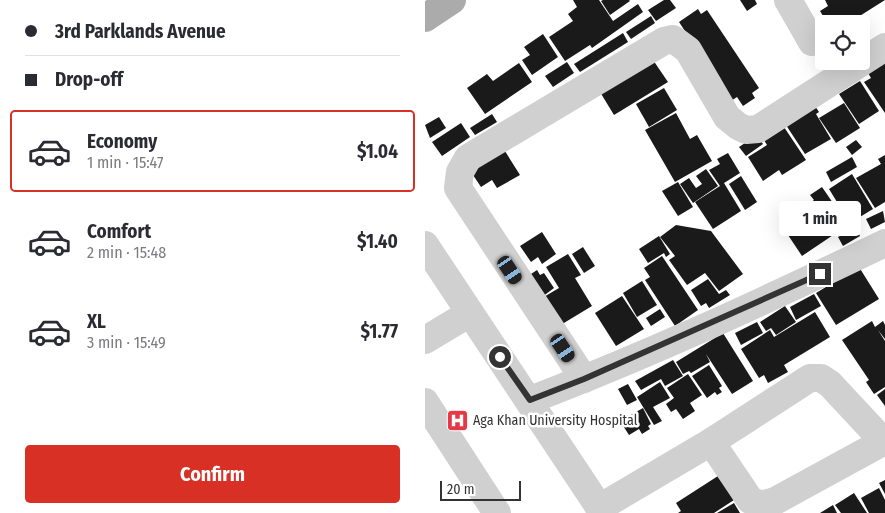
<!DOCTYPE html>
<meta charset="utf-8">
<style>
body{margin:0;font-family:"Fira Sans Condensed",sans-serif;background:#f7f7f7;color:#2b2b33;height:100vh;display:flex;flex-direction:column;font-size:19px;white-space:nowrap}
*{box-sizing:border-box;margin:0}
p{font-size:16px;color:#7c7c81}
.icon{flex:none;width:28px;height:28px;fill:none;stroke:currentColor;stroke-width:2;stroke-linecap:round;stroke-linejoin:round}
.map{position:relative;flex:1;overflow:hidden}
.drawer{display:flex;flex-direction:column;background:#fff;width:425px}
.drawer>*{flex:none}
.banner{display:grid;align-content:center;height:110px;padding:0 25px;background:#fff}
.fabs{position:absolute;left:390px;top:15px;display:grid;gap:10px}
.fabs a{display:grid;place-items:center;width:55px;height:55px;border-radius:5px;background:#fff;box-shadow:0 5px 20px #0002;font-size:25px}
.scale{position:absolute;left:15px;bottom:12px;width:81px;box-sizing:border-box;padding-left:5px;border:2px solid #333;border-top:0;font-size:14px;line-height:18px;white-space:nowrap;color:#333;-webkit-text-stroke:4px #fff;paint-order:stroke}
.end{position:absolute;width:22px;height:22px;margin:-11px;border:6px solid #333;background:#fff;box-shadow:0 0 0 2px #fff}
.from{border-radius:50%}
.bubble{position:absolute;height:35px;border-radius:5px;background:#fff;box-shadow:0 5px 20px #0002;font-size:16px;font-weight:700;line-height:35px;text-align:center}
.car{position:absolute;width:15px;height:30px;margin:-15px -8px;border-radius:6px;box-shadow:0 0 4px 1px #0007;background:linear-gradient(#222 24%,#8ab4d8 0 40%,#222 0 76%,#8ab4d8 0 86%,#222 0)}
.banner b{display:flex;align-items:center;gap:18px;height:48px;font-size:19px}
.banner b+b{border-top:1px solid #e1e1e2}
.banner i{width:12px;height:12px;background:#2b2b33}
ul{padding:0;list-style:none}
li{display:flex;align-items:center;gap:15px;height:82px;margin:0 10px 8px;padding:0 15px;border:2px solid transparent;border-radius:5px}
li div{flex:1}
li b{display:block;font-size:19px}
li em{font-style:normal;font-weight:700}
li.on{border-color:#d93025}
li>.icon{width:45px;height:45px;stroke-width:1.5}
.action{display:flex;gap:10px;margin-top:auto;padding:10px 25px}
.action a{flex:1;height:58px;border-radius:5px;background:#d93025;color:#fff;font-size:20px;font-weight:700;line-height:58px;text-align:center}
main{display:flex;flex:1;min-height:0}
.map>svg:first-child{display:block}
.building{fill:#1a1a1a}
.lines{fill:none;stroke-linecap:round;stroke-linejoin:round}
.minor{stroke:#d0d0d0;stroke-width:28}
.major{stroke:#ababab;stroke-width:28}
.route{stroke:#333;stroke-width:6}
.labels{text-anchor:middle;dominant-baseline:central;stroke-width:5;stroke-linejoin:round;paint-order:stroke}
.poi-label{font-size:14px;fill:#333;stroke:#fff;text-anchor:start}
</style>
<main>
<section class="drawer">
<div class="banner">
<b><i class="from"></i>3rd Parklands Avenue</b>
<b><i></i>Drop-off</b>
</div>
<ul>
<li class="on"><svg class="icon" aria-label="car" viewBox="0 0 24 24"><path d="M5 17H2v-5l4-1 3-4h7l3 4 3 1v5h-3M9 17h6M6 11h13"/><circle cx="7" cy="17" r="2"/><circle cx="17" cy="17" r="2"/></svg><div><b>Economy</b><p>1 min · 15:47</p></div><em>$1.04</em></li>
<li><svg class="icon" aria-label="car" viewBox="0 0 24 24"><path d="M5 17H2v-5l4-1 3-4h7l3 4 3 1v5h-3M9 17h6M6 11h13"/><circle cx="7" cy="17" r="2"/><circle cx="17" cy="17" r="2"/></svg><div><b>Comfort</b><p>2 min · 15:48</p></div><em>$1.40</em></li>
<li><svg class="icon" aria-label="car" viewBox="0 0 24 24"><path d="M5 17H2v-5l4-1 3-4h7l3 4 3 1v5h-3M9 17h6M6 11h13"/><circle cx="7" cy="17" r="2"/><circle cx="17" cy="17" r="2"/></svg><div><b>XL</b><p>3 min · 15:49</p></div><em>$1.77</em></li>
</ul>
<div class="action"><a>Confirm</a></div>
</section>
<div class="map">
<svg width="460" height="513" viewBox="0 0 460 513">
<rect width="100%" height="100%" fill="#fff"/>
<g class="building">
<path d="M148 0H174L192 27 188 21 213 4 218 12 167 48 165 45 140 61 124 37 148 21 143 14 152 7Z"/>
<path d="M178 0H204L205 1 185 15 176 1Z"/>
<path d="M239 0H245L251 8 231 21 223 10Z"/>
<path d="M315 0H330L332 4 322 11Z"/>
<path d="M400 0H460L422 24H403L395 11 403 6Z"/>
<path d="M273 9 276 14 282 10 334 88 327 93 330 98 318 106 312 97 306 101 254 22Z"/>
<path d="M226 16 230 23 206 39 201 32Z"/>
<path d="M198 33 203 42 155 72 149 64Z"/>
<path d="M118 34 133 57 107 75 97 60 105 55 99 47Z"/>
<path d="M460 55V113L439 82 446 78 440 68Z"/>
<path d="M228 60 243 82 189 115 175 92Z"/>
<path d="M142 62 149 73 128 87 120 76Z"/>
<path d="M94 63 107 82 60 114 42 88 62 74 68 81Z"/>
<path d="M435 81 454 111 434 124 414 94Z"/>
<path d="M239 88 252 110 224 127 211 104Z"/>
<path d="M386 100 394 112 391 114 406 139 380 154 357 119Z"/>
<path d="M419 103 435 128 411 143 394 118Z"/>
<path d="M251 113 265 139 272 135 287 161 250 182 220 130Z"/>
<path d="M67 114 72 122 50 135 45 128Z"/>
<path d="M14 117 21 128 5 138 0 125Z"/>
<path d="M36 123 45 137 17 156 7 142Z"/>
<path d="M359 127 381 160 357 175 354 170 338 181 323 157 342 145 336 135Z"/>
<path d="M332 135 338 144 321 156 314 147Z"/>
<path d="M431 140 437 147 427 155 421 147Z"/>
<path d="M78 148 95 175 72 188 67 180 56 187 44 169Z"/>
<path d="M303 153 315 173 299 183 316 211 288 229 270 202 295 186 284 170 295 164 292 159Z"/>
<path d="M460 155V202L450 208 431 178 456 164 453 159Z"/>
<path d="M427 157 432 167 406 182 401 172Z"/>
<path d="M281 169 293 186 268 203 255 184 264 178 271 188 277 184 271 176Z"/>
<path d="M427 174 448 209 425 223 404 189Z"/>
<path d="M316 176 332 202 320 210 304 184Z"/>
<path d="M253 182 268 207 253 216 237 191Z"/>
<path d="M397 187 423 225 377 256 355 223 389 200 385 195Z"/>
<path d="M458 211 460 222 446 229 441 219Z"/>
<path d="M251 225 286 231 318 274 294 291 280 273 262 285 244 260 250 256 235 237Z"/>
<path d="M431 228 435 236 418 246 413 237Z"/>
<path d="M117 232 131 254 117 264 113 257 106 262 95 246Z"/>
<path d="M234 236 245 254 241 257 239 253 223 263 214 249Z"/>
<path d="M158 247 170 266 159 273 147 254Z"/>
<path d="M143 254 156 275 150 278 167 306 129 329 112 301 134 288 121 267Z"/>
<path d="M237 256 273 310 250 326 220 280 225 277 219 268Z"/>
<path d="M434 267 454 299 411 325 391 293Z"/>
<path d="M112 270 115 275 119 273 129 288 117 297 103 276Z"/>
<path d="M283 279 294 294 301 290 305 295 284 308 281 303 276 306 266 290Z"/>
<path d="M217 281 232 305 212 317 198 293Z"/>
<path d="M389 294 396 306 371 320 365 307Z"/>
<path d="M197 296 219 329 191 346 170 313Z"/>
<path d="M360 306 371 322 351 335 346 328 341 331 335 322Z"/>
<path d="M235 309 240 317 226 326 221 318Z"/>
<path d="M390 312 405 337 359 365 363 372 343 383 339 375 334 378 316 349 345 330 349 337Z"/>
<path d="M447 321 450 327 458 321 460 325V339L453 330 460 341V387L449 394 441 382 444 380 417 340Z"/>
<path d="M332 322 338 333 316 345 310 333Z"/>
<path d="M298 333 328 381 307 394 281 354 285 362 266 373 264 371 258 374 251 362Z"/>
<path d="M248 360 258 376 240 386 236 379 216 390 210 381Z"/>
<path d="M284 365 297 386 294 388 297 392 292 395 290 392 282 398 267 376Z"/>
<path d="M263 374 277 395 265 403 270 411 258 419 251 409 246 412 241 404 249 398 242 388Z"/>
<path d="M235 382 245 398 228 407 237 421 229 425 212 397Z"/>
<path d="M203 384 212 400 202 405 193 389Z"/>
<path d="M460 389V406L452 395Z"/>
<path d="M218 408 226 424 223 426 225 429 217 434 214 429 204 435 195 421Z"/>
<path d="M293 476 309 500 289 513H253L256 511 251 503Z"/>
<path d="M460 480V494L454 483Z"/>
<path d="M454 488 460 500V513H444L436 498Z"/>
<path d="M429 493 442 513H416L410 505Z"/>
<path d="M309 503 315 513H292Z"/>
<path d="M408 505 412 513H395Z"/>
</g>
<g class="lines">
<g class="minor">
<path d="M363 0 387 42"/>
<path d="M0 245 178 513"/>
<path d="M0 340 45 313"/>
<path d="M159 379 33 188 35 172 43 158 239 41 248 39 263 50 302 117 313 126 321 130 333 129 460 47"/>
<path d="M105 400C226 354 344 299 460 243"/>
<path d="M0 402 72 513"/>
<path d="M286 442 325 500 336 505 350 501 458 442"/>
<path d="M174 508 286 442 385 378H396L405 384 460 443"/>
</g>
<path class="major" d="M0 18 27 0"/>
</g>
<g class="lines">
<path class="route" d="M75 357 105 400 159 379 395 274"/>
</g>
<defs>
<symbol id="hospital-square" viewBox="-11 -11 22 22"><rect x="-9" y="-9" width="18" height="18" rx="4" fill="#e63946" stroke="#fff"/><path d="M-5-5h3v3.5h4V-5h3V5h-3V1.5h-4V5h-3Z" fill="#fff"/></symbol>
</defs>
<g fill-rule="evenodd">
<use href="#hospital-square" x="20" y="408" width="25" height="25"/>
</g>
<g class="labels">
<g class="poi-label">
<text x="48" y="420">Aga Khan University Hospital</text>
</g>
</g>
</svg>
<div class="fabs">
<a><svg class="icon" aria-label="locate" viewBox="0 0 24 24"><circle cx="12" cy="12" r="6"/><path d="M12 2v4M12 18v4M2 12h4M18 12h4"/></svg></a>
</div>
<div class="scale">20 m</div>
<i class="end from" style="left:75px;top:357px"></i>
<i class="end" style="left:395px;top:274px"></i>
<div class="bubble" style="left:354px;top:201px;width:82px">1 min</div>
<i class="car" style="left:85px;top:270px;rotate:146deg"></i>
<i class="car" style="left:138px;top:348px;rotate:146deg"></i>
</div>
</main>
